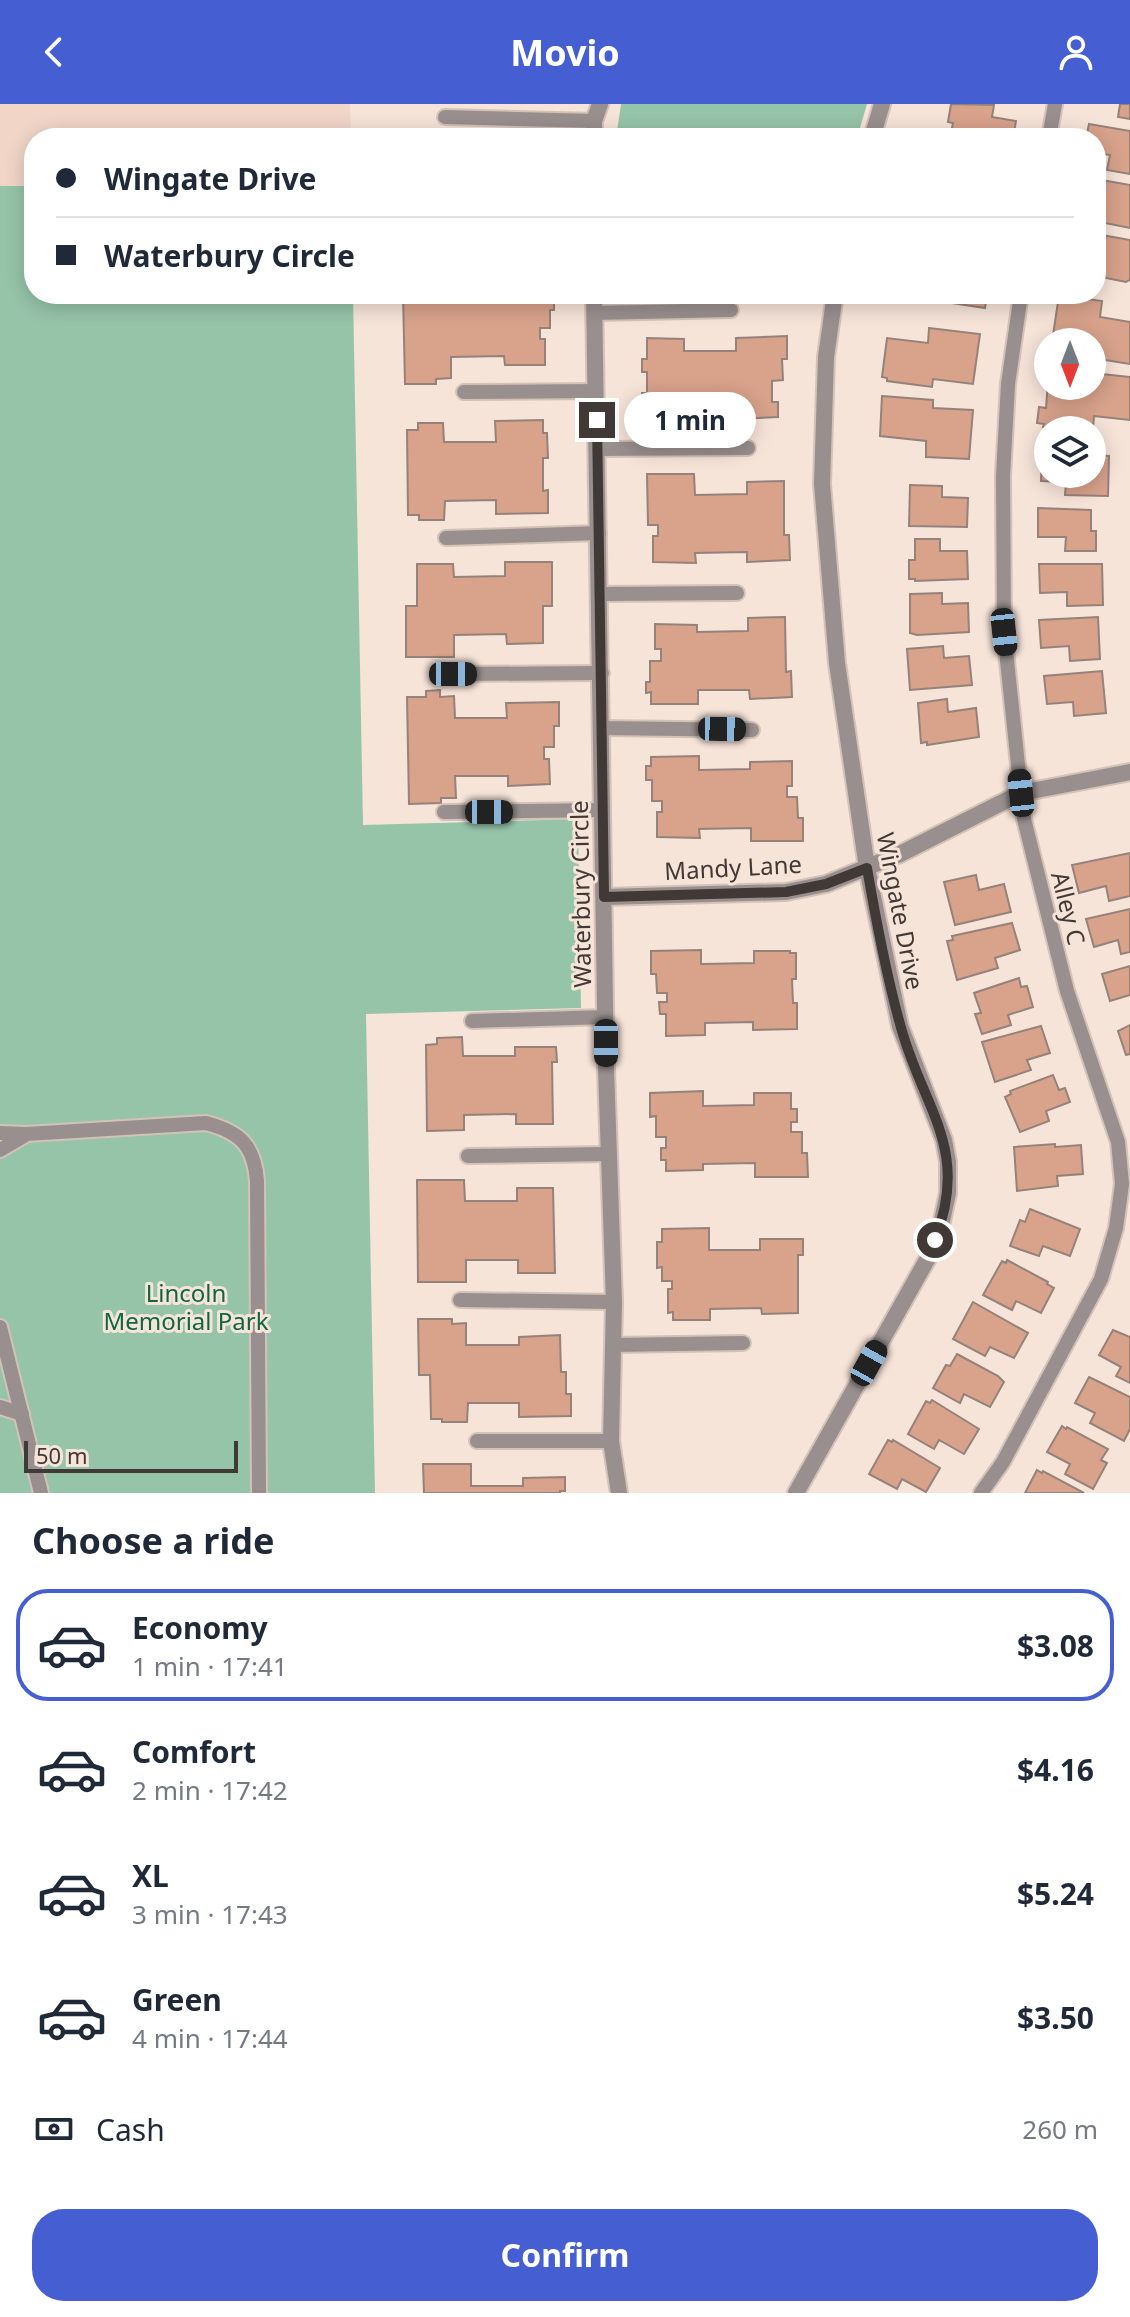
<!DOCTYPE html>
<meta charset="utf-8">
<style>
body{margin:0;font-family:"Noto Sans",sans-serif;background:#f2f2f3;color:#1f2937;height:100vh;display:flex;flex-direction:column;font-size:30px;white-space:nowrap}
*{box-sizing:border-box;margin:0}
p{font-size:26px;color:#747a83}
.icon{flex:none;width:44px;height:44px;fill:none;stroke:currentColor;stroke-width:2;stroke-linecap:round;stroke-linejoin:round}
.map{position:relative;height:1389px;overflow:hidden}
.side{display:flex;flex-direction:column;background:#fff;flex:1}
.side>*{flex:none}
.top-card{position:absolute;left:24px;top:24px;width:1082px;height:176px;border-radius:32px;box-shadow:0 4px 20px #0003;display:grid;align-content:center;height:176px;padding:0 32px;background:#fff}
.needle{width:52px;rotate:180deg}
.fabs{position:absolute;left:1034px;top:224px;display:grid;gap:16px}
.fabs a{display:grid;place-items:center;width:72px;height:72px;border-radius:50%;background:#fff;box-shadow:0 4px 20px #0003;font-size:40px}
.scale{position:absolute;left:24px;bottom:20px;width:214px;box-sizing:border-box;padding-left:8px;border:4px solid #413935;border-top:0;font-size:22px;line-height:28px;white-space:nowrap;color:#413935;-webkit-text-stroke:6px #f7e4d9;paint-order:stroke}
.end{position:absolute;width:36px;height:36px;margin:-18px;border:10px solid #413935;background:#fff;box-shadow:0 0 0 4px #fff}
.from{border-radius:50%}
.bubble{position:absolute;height:56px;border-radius:28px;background:#fff;box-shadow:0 4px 20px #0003;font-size:26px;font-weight:700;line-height:56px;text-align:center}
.car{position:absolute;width:24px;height:48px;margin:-24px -12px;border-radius:10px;box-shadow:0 0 6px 2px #0007;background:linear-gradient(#222 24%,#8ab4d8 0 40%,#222 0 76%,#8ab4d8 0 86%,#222 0)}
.top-card b{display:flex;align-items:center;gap:28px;height:76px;font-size:30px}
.top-card b+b{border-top:2px solid #e0e1e3}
.top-card i{width:20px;height:20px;background:#1f2937}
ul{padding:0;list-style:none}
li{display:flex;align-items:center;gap:24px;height:112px;margin:0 16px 12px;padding:0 16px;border:4px solid transparent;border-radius:32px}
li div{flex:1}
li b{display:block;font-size:30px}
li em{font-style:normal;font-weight:700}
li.current{border-color:#455fd3}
li>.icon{width:72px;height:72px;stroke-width:1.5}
h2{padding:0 32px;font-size:36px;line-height:96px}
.pay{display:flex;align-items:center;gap:20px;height:88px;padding:0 32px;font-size:30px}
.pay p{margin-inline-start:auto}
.action{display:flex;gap:16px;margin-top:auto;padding:16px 32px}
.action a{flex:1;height:92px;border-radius:32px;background:#455fd3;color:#fff;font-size:32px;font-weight:700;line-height:92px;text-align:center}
header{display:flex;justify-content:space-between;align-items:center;height:104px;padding:0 32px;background:#455fd3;color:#fff;font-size:36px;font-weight:700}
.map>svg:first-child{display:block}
.built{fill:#f1d6c8}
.green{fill:#96c4a9}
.building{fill:#d8a28b;stroke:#95827a;stroke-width:2}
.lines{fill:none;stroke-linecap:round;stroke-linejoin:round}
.lane-casing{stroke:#d3c2b8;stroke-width:18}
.street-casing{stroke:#d3c2b8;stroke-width:20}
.lane{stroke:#998f8e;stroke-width:14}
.street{stroke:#998f8e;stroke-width:16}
.route{stroke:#413935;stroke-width:10}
.labels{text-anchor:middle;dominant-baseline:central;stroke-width:6;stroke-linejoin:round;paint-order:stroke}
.street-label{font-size:24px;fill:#413935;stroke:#f7e4d9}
.park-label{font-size:24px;fill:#0c6842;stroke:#f7e4d9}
</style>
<header><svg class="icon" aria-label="back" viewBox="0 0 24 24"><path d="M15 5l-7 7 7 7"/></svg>Movio<svg class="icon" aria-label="person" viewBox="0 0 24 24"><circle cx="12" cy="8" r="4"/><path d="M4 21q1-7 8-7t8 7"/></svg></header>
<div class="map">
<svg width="1130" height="1389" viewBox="0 0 1130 1389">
<rect width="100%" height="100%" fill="#f7e4d9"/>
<path class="built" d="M0 0H350L351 34H34V82H0Z"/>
<g class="green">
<path d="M621 0H867L857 34H616Z"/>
<path d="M0 82H34V190H353L363 721 578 715 581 904 366 910 375 1389H0Z"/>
</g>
<g class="building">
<path d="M951 0 994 1 992 13 1016 17 1013 34H950L953 19 948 18Z"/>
<path d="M1120 0H1130V15L1118 13Z"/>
<path d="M1089 20 1130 27V70L1107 66 1110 51 1096 49V34H1086Z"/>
<path d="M1096 75 1130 81V124L1100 118 1102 104 1096 103Z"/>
<path d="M1096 130 1130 136V176L1126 178 1096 172Z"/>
<path d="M403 190H450V195L502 194V190L554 192V206H550V224H540V235H545V261H505L504 252 451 253V274L436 275V280H405Z"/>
<path d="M928 190H987L985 204 932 196 933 194 928 193Z"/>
<path d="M1059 191 1102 197 1100 213 1130 218V260L1092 254V238H1052Z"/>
<path d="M929 224 980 230 973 280 933 275 932 283 887 277V274L882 273 887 234 928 239Z"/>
<path d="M787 232V255H782L783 276 772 277V298H778V313L736 315V305L685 306V316L642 315V289H647V268H642V255H647V234L684 235V247H736V234Z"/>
<path d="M1092 269 1130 273V316L1094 312 1093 324 1087 323V326L1043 323 1044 320 1037 319 1039 303 1046 304 1048 277V282H1092Z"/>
<path d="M882 292 933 296V304L973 306 969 355 926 353V337L880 332Z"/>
<path d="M543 316V329H547L548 354H543V387L548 386V409L496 410V396L445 397 444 416H419V411H408L407 326H418V319H443L444 338H496L495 317Z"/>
<path d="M1042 348H1048V370H1092V351L1109 352 1108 392 1065 391 1066 378 1041 377Z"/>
<path d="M647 370H694L695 391 747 390V378L784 377V431H789L790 456 747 458V448L695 449 696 459 653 458V432H658V421H648Z"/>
<path d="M910 381 942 382V393L968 394 967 423 909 422Z"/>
<path d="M1038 404 1091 406V427H1096V447H1065L1066 433H1038Z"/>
<path d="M915 435H940V447H967L968 475 915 477V475H909V456H915Z"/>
<path d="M505 458H552V502H543V539L507 540 506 530 454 531V553H406V502H417V460H453L454 473 505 472Z"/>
<path d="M1039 460H1102L1103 501 1067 502V488L1040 489Z"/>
<path d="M942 489V500L968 499 969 528 917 531 910 529V490Z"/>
<path d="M785 513 786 568 791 567 792 593 750 595 749 586H698V600H651V588L646 589V578H650V557H661V545H655V520L697 521V528L748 527V514Z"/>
<path d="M1098 513 1100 555 1070 557 1069 542 1041 544 1039 516Z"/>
<path d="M943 542 944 554 969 552 972 581 910 586 907 545Z"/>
<path d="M1102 567 1106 609 1074 612 1073 598 1047 600 1044 572Z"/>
<path d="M440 586V593L454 592 455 614H507L506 599 559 598V622H554V643H544V655H549L550 680 508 682V672H455L456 694H441V699L409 700 407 593H426V587Z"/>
<path d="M947 595 948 608 976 604 979 633 927 641V638L921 639 918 599Z"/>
<path d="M699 652V666L750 665V658L792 657V682H787V693H797L798 714H803V737H751V724L699 725 700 734 657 733V708H662V697H652V676H646V662H651V653Z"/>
<path d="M1130 749V792L1109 797 1106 782 1079 789 1072 761Z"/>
<path d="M976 771 979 786 1004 780 1011 808 955 821 944 778Z"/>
<path d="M1130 805V848L1121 850 1118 836 1094 843 1086 815Z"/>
<path d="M1012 819 1020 846 995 854 998 864 957 876 947 837 953 836 952 832Z"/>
<path d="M701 846V860L754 859V847H790V849H796V875H792L793 899H797V925L753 926V918L705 919V931L666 932V910H660L659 898H667V889H657L656 870H651V847Z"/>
<path d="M1130 862V891L1110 897 1102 870Z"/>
<path d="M1019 874 1021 883 1027 882 1033 903 1008 911 1011 921 982 930 975 910 981 909 974 889Z"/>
<path d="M1130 921V950L1126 951 1118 927Z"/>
<path d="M1041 922 1050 949 1027 956 1031 966 995 978 982 938Z"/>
<path d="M462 933 463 952H515V943H556L557 958H552L553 1020H516V1010L464 1011V1026L427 1027 426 941 437 940V934Z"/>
<path d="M1053 971 1059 986 1065 984 1070 998 1046 1007 1049 1017 1020 1028 1005 993 1011 990 1010 987Z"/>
<path d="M703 987V1002L754 1001V989H791V1005H797V1018H791V1028H802V1049H807L808 1073H755V1059L703 1060V1066L666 1067V1056H661V1044H666V1033H656V1012L650 1013V989Z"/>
<path d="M1055 1040V1043L1081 1041 1083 1070 1057 1072 1058 1082 1017 1087 1014 1043Z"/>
<path d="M417 1076H464L465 1097H517V1084H553L555 1169H518V1156H466V1178H418Z"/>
<path d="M1030 1105 1080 1125 1070 1152 1043 1142 1039 1152 1010 1142 1020 1116 1025 1118Z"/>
<path d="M709 1124V1146H760V1135H803V1151H798V1209L762 1210 761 1204 710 1205V1216H673V1208L668 1209V1185H672V1177H662V1163L657 1164V1138H662V1125Z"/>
<path d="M1007 1156 1048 1178 1047 1180 1054 1184 1041 1209 1016 1197 1012 1206 983 1191 1002 1157 1006 1159Z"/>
<path d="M973 1198 1028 1229 1014 1254 990 1243 985 1252 953 1235Z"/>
<path d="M418 1215H452V1220L466 1219V1241H519V1233L560 1231 561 1268H566V1290H571V1312L519 1313V1299H468L467 1318H442V1315H431L430 1271H419Z"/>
<path d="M1113 1226 1130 1233V1279L1116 1272 1121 1263 1099 1251Z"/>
<path d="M957 1250 998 1272 1004 1278 990 1303 964 1290 960 1299 933 1284 946 1261 950 1262Z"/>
<path d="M1089 1273 1130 1293V1325L1124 1337 1090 1319 1095 1309 1075 1299Z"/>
<path d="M932 1296 979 1325 964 1350 939 1336 934 1345 908 1330 926 1297 930 1299Z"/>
<path d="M1062 1322 1066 1325 1067 1323 1108 1345 1101 1356 1107 1359 1093 1385 1065 1370 1070 1360 1047 1348Z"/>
<path d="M888 1336 892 1338 893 1336 940 1364 926 1388 902 1375 897 1385 869 1370Z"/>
<path d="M423 1360H471V1382H523V1374L565 1373V1387H560V1389H424Z"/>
<path d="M1037 1366 1042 1369 1043 1367 1084 1389H1025Z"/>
</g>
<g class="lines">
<defs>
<g id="lane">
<path d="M445 13 594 17"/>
<path d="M1049 34 1055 0"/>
<path d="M595 209 731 206"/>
<path d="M464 288 596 287"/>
<path d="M597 345 748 344"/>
<path d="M446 434 599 429"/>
<path d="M600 490 737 489"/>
<path d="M453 570 602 569"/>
<path d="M602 624 752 626"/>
<path d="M444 708 603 706"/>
<path d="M472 917 606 913"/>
<path d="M0 1029 26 1030 206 1019C240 1028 254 1041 257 1077L259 1389"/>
<path d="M0 1046 24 1032"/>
<path d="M468 1052 609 1050"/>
<path d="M460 1196 614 1198"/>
<path d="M0 1223 41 1389"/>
<path d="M613 1241 743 1239"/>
<path d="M0 1303 22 1310"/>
<path d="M477 1337H611"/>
<path d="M981 1389 1003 1358 1101 1175 1116 1124 1122 1080 1118 1038 1067 887 1024 715 1021 689 1004 528 1003 372 1008 280 1021 190"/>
</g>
<g id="street">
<path d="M594 34V17L600 0"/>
<path d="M872 34 882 0"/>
<path d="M594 190 606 965 614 1198 611 1337 619 1389"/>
<path d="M604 793 786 788 826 780 900 750 1021 689 1130 668"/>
<path d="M796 1389 928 1154 942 1117 948 1089V1058L944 1036 900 922 867 764 837 559 822 380 826 253 835 190"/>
</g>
</defs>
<use href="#lane" class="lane-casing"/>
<use href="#street" class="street-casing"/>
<use href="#lane" class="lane"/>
<use href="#street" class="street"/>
</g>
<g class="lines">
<path class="route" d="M597 316 604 793 786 788 826 780 867 764C876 816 886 870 900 920 922 1004 971 1043 935 1136"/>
</g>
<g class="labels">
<g class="street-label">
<text transform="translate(733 763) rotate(-3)">Mandy Lane</text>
<text transform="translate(580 790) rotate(-91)">Waterbury Circle</text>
<text transform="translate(1069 804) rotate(76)">Alley C</text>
<text transform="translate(901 807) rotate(79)">Wingate Drive</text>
</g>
<g class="park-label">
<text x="186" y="1188">Lincoln<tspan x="186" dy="28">Memorial Park</tspan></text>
</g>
</g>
</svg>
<div class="fabs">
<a><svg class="needle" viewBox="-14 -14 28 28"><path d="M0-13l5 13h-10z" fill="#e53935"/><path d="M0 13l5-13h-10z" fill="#747a83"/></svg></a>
<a><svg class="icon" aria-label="layers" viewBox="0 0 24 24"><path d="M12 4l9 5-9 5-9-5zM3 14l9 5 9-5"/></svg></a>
</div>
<div class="scale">50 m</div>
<i class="end from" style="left:935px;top:1136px"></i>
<i class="end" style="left:597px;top:316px"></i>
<div class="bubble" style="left:624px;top:288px;width:132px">1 min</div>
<i class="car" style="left:1004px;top:528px;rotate:174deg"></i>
<i class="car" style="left:453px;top:570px;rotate:90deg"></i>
<i class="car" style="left:722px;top:625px;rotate:91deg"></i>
<i class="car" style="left:1021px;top:689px;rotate:354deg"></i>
<i class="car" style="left:489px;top:708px;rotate:90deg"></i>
<i class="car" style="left:606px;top:939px;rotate:180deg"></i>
<i class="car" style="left:869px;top:1259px;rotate:29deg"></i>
<div class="top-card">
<b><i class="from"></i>Wingate Drive</b>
<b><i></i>Waterbury Circle</b>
</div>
</div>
<section class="side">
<h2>Choose a ride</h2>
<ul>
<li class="current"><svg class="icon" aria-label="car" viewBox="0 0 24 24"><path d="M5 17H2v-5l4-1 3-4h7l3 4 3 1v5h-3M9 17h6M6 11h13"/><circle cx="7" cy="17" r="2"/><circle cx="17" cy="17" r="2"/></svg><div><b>Economy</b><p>1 min · 17:41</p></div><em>$3.08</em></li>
<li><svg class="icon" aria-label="car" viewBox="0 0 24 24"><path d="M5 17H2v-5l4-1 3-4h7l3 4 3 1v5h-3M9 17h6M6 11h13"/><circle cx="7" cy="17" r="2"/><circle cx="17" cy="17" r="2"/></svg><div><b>Comfort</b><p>2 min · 17:42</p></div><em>$4.16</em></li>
<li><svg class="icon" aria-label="car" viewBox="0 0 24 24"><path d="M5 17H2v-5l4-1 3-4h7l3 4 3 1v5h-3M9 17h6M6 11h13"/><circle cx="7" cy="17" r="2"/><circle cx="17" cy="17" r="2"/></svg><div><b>XL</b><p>3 min · 17:43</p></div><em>$5.24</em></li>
<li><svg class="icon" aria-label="car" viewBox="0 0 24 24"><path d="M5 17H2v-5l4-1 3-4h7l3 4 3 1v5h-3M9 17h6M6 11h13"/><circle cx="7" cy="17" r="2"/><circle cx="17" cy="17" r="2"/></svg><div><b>Green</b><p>4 min · 17:44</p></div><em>$3.50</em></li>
</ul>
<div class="pay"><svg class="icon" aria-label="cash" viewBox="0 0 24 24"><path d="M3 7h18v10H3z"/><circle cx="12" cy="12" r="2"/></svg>Cash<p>260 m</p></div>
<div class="action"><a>Confirm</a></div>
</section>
